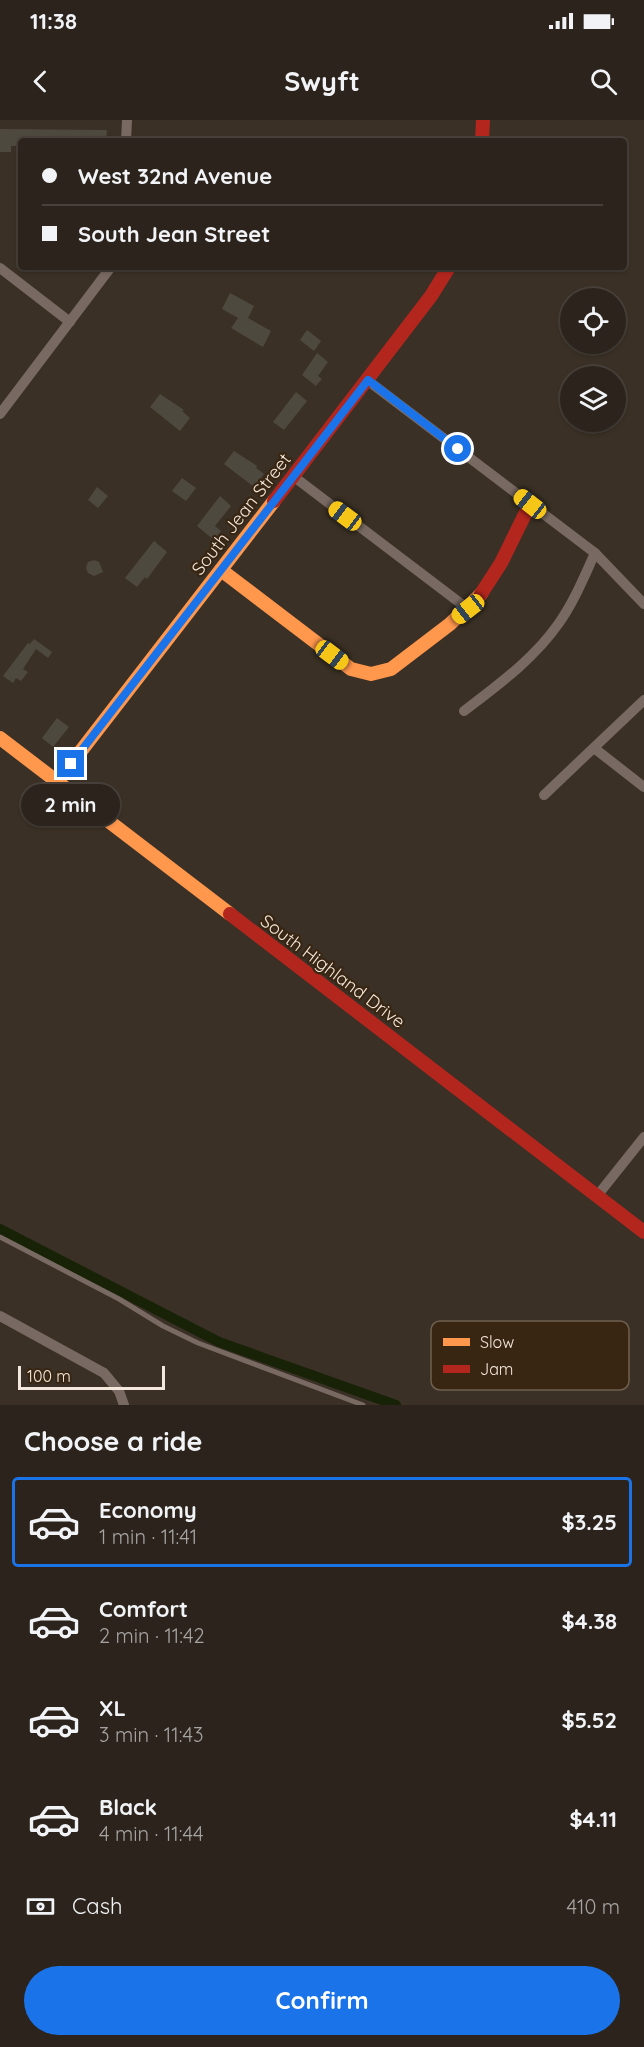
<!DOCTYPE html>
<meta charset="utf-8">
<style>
body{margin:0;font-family:Quicksand,sans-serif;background:#342c25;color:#f1f3f6;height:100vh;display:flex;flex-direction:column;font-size:22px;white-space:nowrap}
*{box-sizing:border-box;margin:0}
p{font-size:20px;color:#a6a4a3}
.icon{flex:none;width:33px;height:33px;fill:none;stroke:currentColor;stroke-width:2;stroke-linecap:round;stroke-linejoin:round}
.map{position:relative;height:1285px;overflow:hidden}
.side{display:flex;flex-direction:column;background:#2c241c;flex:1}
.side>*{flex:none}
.banner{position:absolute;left:18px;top:18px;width:609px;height:132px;border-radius:6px;box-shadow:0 2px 4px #0004,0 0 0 2px #48413b;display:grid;align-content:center;height:132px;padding:0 24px;background:#2c241c}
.fabs{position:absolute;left:560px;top:168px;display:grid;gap:12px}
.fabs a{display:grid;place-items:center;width:66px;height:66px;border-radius:50%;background:#2c241c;box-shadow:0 2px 4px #0004,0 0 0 2px #48413b;font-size:30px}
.scale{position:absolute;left:18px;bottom:15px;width:147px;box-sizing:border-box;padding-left:6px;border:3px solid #f4e8dc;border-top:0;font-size:16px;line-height:21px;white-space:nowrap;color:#f4e8dc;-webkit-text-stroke:4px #382612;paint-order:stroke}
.end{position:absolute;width:27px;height:27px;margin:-14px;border:8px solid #1a73e8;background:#fff;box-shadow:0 0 0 3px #fff}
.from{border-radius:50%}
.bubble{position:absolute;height:42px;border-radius:21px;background:#2c241c;box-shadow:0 2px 4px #0004,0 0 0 2px #48413b;font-size:20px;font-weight:800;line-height:42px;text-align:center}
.car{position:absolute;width:18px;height:36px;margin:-18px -9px;border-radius:8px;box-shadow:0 0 4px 2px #0007;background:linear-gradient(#f5c518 24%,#345 0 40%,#f5c518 0 76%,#345 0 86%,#f5c518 0)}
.banner b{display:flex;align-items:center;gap:21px;height:57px;font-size:22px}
.banner b+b{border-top:2px solid #48413b}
.banner i{width:15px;height:15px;background:#f1f3f6}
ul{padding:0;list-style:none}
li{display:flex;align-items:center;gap:18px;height:90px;margin:0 12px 9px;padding:0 12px;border:3px solid transparent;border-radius:6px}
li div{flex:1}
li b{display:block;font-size:22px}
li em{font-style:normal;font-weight:800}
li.current{border-color:#1a73e8}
li>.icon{width:54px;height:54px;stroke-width:1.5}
h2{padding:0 24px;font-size:27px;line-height:72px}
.pay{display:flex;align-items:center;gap:15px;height:66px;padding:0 24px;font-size:22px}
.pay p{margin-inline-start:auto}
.primary-button{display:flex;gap:12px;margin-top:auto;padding:12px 24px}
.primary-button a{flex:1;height:69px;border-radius:36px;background:#1a73e8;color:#fff;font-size:24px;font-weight:800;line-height:69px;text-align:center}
.status{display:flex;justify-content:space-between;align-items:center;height:42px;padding:0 30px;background:#2c241c;direction:ltr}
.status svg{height:16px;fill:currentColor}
header{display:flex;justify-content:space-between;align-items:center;height:78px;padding:0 24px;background:#2c241c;font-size:27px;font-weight:800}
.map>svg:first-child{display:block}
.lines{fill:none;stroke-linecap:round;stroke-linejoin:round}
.canal{stroke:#182207;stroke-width:10}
.building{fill:#4e493f}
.lane{stroke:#786962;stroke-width:5}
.street{stroke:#786962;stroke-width:10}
.slow{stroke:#ff974d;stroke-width:14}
.jam{stroke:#b3261e;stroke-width:14}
.route{stroke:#1a73e8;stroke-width:8}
.labels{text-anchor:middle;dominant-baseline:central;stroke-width:4.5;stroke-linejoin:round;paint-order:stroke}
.street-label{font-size:18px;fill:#f4e8dc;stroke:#382612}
.key{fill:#382612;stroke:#70604f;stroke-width:1.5}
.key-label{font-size:16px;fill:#f4e8dc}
</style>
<div class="status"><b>11:38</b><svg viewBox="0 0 49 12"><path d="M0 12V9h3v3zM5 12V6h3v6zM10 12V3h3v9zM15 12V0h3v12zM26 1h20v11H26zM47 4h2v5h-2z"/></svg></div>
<header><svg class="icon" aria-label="back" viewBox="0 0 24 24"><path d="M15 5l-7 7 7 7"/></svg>Swyft<svg class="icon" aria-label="search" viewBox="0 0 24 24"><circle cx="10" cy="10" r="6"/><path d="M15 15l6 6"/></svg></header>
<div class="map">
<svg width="644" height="1285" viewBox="0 0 644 1285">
<rect width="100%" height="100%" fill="#3a3025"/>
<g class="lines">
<path class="canal" d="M0 1109 219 1222 396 1285"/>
</g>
<g class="building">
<path d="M0 9 107 10 106 21H21V23H17V26H11V32H0Z"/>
<path d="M230 173 254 186 248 198 271 211 263 227 231 208 238 198 222 189Z"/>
<path d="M307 210 321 221 314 231 300 220Z"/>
<path d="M317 233 328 242 318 256 322 259 316 266 302 255Z"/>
<path d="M296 272 307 281 284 310 273 302Z"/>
<path d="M160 274 184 290 182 291 190 298 180 311 150 287Z"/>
<path d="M234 331 257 346 256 348 264 354 254 367 224 344Z"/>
<path d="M182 358 196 368 186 381 172 371Z"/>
<path d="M97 367 108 376 98 388 88 380Z"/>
<path d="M220 376 231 386 215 406 221 411 214 420 197 406Z"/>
<path d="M154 421 167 432 147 459 145 457 137 467 125 458Z"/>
<path d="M94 440 99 442 103 452 94 456 88 453 86 448 88 442Z"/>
<path d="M34 519 52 532 48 538 36 529 23 549 28 552 21 561 16 558 13 563 3 556 28 523 30 524Z"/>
<path d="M57 598 69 607 53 627 42 618Z"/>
</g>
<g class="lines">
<path class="lane" d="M0 1117 119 1179 163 1206 198 1223 363 1285"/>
<g class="street">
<path d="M126 21 127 0"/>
<path d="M0 148 70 202"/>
<path d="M367 260 595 433 644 484"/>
<path d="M0 294 111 147"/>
<path d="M293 356 468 489"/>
<path d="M464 591C498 565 534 539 559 503 574 482 584 457 595 433"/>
<path d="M594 628 644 667"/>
<path d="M544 675 644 580"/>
<path d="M597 1076 644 1017"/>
<path d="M0 1196 104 1253 119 1271 124 1285"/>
</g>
<g class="slow">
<path d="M221 450 351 549 371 554 391 549 450 504 481 474"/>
<path d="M0 618 230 794"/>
<path d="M57 662 274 381"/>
</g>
<g class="jam">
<path d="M482 21 483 0"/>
<path d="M274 381 431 176 449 147"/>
<path d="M481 474 501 443 530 384"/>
<path d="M230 794 644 1112"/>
</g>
</g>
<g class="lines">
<path class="route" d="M71 644 368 260 458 329"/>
</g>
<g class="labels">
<g class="street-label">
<text transform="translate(241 394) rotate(-52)">South Jean Street</text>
<text transform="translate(333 851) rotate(37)">South Highland Drive</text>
</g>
</g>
<rect x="431" y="1201" width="198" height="69" rx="9" class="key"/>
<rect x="443" y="1218" width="27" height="8" fill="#ff974d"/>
<rect x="443" y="1245" width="27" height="8" fill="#b3261e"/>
<g class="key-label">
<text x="480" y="1228">Slow</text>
<text x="480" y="1255">Jam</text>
</g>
</svg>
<div class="fabs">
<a><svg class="icon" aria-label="locate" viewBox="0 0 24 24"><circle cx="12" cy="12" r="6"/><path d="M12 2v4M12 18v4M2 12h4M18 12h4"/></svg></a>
<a><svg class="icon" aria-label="layers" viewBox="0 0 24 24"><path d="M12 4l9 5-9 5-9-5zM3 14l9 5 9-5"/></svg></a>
</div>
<div class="scale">100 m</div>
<i class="end from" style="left:458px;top:329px"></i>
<i class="end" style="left:71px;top:644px"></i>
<div class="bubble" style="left:21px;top:664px;width:99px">2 min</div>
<i class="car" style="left:530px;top:384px;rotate:308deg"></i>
<i class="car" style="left:345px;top:396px;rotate:307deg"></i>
<i class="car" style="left:468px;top:489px;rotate:232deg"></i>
<i class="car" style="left:332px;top:535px;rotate:127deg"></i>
<div class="banner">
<b><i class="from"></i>West 32nd Avenue</b>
<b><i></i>South Jean Street</b>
</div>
</div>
<section class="side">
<h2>Choose a ride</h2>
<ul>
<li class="current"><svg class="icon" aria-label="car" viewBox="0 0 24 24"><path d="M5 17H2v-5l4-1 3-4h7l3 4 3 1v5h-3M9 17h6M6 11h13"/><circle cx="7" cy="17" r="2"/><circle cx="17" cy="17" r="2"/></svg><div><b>Economy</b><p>1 min · 11:41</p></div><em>$3.25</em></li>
<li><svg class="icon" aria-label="car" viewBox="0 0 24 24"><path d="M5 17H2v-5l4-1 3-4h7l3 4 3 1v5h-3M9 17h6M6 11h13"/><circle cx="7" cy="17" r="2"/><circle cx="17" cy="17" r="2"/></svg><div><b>Comfort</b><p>2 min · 11:42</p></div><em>$4.38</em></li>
<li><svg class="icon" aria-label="car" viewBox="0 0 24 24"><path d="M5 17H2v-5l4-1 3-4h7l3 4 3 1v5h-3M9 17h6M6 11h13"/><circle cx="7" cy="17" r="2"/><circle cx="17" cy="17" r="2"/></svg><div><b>XL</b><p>3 min · 11:43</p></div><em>$5.52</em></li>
<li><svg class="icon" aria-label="car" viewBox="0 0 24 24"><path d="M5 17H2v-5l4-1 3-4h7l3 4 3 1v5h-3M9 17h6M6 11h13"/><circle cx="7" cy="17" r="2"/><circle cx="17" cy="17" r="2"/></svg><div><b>Black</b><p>4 min · 11:44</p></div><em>$4.11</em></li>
</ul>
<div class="pay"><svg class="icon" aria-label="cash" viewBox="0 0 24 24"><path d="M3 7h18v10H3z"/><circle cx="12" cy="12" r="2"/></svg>Cash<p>410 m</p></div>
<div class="primary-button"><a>Confirm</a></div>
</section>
